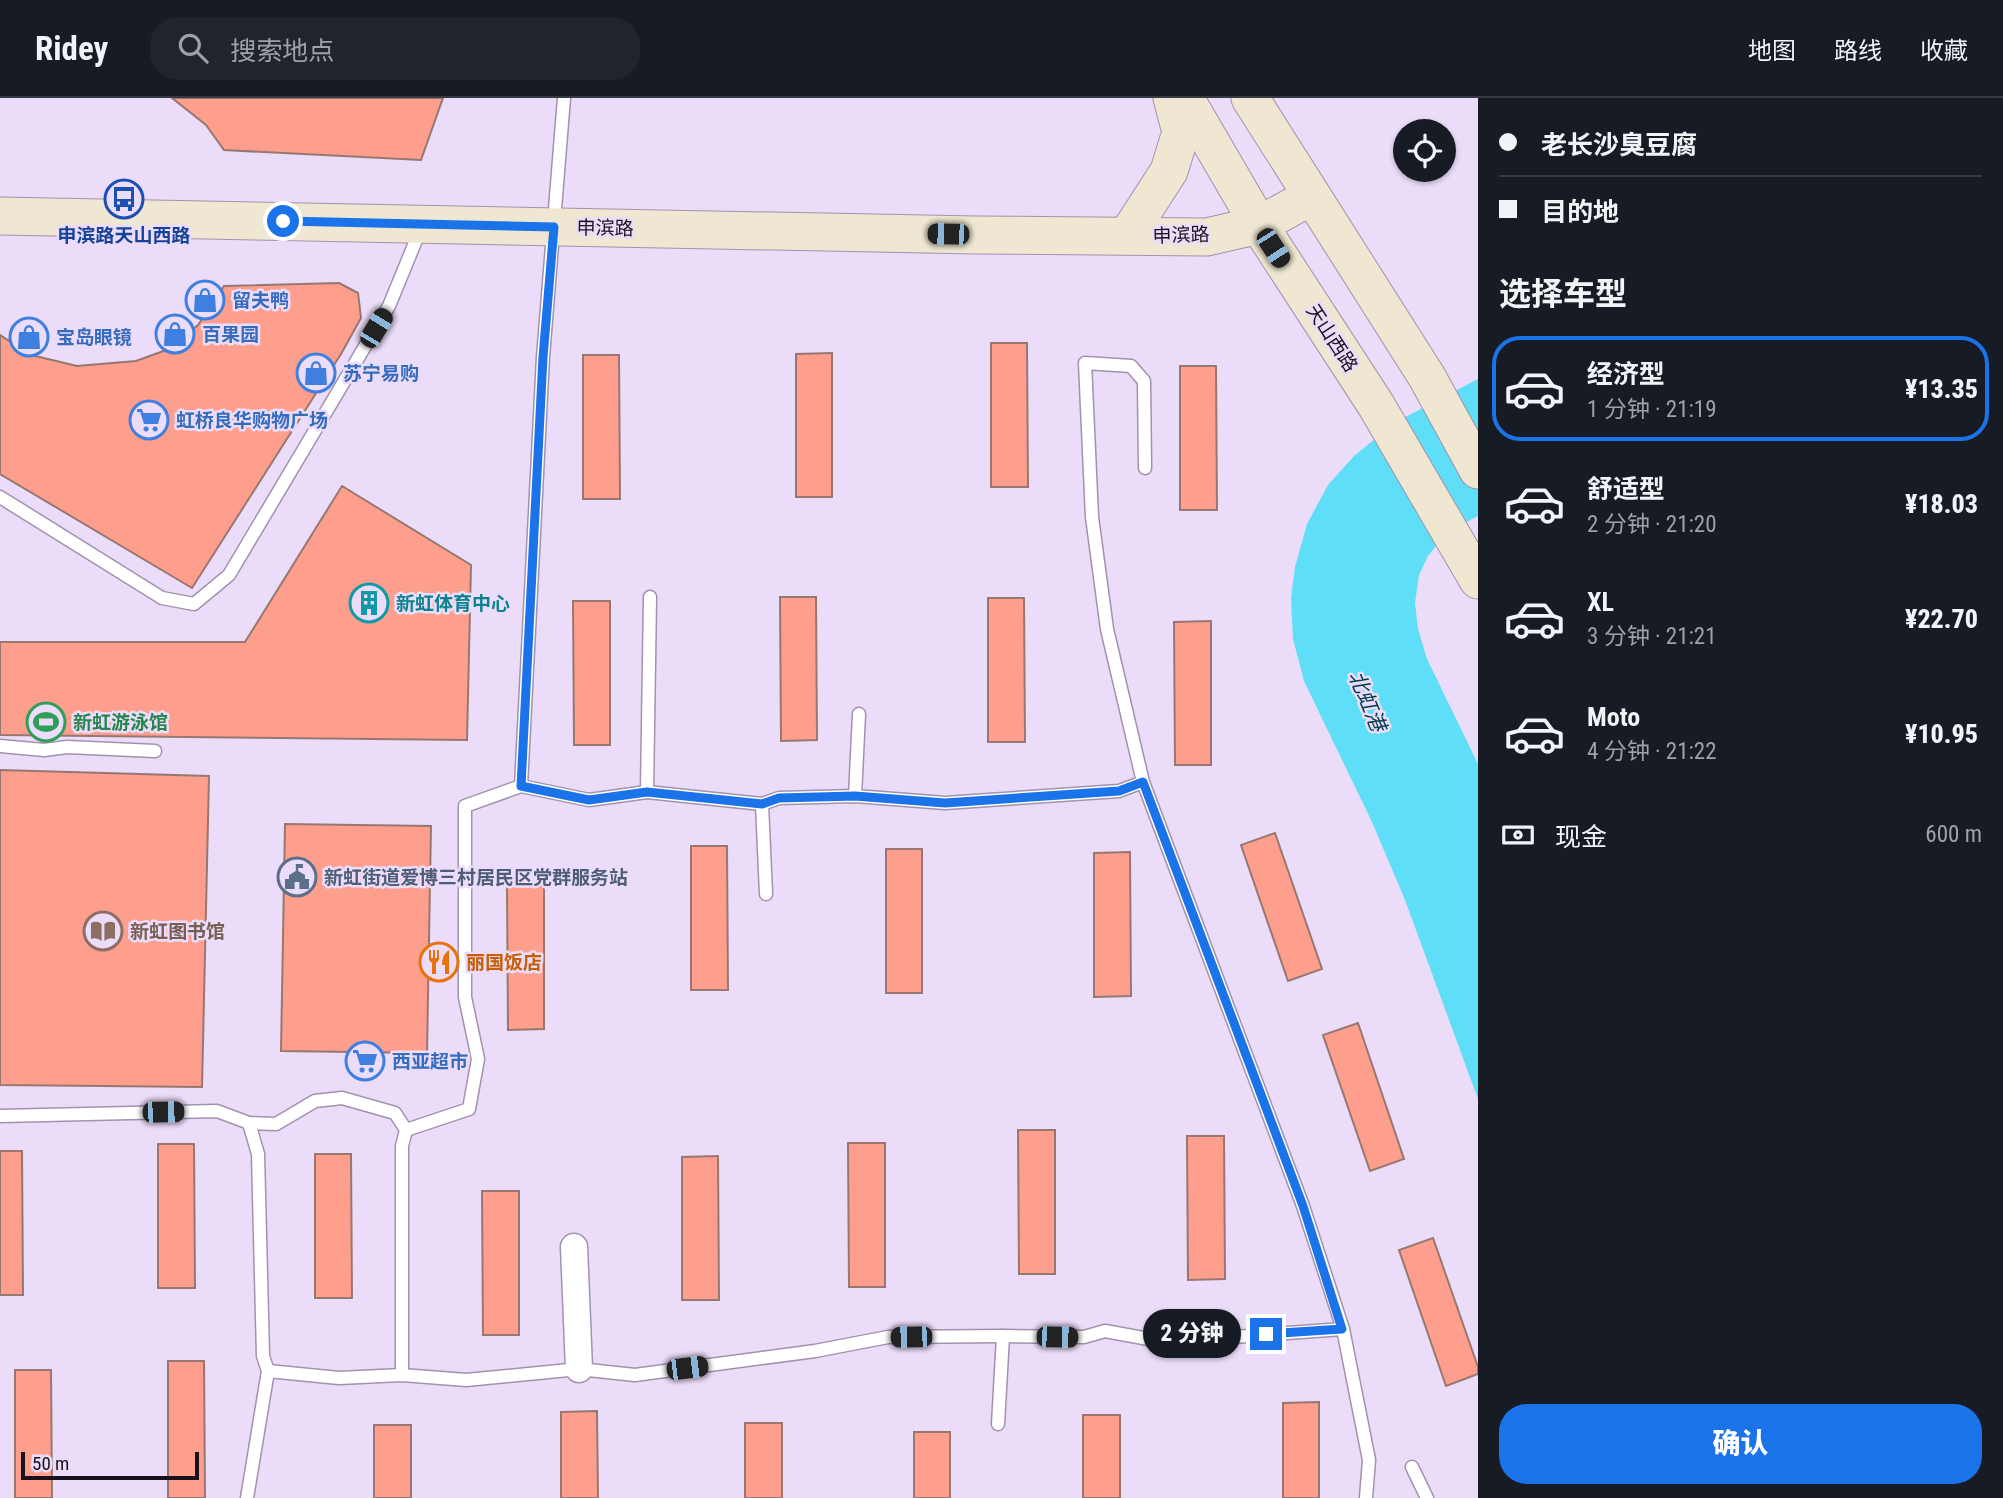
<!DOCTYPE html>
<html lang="zh">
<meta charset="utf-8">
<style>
body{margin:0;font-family:"Roboto Condensed","Noto Sans SC",sans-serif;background:#20242c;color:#f1f3f6;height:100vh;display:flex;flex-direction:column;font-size:26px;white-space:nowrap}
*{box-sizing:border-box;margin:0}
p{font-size:23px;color:#9ea1a6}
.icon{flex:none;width:38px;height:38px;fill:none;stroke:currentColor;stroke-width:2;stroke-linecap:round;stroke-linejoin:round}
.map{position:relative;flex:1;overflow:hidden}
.details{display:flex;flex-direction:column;background:#171b24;width:525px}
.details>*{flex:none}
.banner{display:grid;align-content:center;height:154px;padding:0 21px;background:#171b24}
.buttons{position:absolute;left:1393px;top:21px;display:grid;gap:14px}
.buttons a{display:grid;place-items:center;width:63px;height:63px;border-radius:50%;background:#171b24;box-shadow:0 2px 5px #0004;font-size:35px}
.scale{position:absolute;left:21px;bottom:18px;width:178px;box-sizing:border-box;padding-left:7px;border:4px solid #17121c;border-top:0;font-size:19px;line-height:24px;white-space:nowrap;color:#17121c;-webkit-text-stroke:5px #ebdcf9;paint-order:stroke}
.end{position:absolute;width:32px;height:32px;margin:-16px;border:9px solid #1a73e8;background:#fff;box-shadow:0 0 0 4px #fff}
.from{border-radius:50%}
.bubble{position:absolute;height:49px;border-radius:24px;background:#171b24;box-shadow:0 2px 5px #0004;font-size:23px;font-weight:800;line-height:49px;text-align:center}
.car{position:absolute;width:21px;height:42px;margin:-21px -10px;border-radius:9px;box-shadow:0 0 5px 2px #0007;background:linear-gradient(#222 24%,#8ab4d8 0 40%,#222 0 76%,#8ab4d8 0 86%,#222 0)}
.banner b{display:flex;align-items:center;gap:24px;height:66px;font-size:26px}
.banner b+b{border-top:2px solid #363941}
.banner i{width:18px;height:18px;background:#f1f3f6}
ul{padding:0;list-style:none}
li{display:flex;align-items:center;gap:21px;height:105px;margin:0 14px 10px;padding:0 7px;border:4px solid transparent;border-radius:28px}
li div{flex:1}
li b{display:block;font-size:26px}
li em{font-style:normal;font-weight:800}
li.selected{border-color:#1a73e8}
li>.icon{width:63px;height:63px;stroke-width:1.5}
h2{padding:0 21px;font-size:32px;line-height:84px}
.pay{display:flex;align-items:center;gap:18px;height:77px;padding:0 21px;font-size:26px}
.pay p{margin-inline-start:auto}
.cta{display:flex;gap:14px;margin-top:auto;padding:14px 21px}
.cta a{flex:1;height:80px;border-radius:28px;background:#1a73e8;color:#fff;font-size:28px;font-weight:800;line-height:80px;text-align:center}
header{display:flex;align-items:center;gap:42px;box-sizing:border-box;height:98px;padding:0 35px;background:#171b24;border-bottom:2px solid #363941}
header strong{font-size:33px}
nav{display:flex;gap:38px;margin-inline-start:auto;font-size:24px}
.search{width:490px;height:63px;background:#20242c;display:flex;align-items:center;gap:18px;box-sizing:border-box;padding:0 24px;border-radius:28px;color:#9ea1a6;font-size:26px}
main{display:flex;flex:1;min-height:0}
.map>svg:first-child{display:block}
.water{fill:#5fdef8}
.building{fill:#fe9f8e;stroke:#977770;stroke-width:2}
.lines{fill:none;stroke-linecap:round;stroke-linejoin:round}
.lane-casing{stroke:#a192ad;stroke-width:15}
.street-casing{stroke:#a192ad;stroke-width:29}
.secondary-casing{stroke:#a192ad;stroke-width:39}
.lane{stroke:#fff;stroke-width:12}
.street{stroke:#fff;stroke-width:26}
.secondary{stroke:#efe7d1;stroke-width:37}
.route{stroke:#1a73e8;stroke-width:9}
.labels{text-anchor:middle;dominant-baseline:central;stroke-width:5;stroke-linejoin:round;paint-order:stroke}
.street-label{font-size:19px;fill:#17121c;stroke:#ebdcf9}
.transit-label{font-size:19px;font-weight:bold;fill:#164399;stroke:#ebdcf9}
.shop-label{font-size:19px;font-weight:bold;fill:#366cbe;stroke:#ebdcf9;text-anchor:start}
.culture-label{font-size:19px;font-weight:bold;fill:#0d838f;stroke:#ebdcf9;text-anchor:start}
.leisure-label{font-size:19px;font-weight:bold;fill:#27864d;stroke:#ebdcf9;text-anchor:start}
.service-label{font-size:19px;font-weight:bold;fill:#4e5e75;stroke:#ebdcf9;text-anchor:start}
.education-label{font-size:19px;font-weight:bold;fill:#785e54;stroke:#ebdcf9;text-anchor:start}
.food-label{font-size:19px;font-weight:bold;fill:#c56008;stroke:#ebdcf9;text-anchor:start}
.water-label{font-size:21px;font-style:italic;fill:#02404a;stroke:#ebdcf9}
</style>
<header>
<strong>Ridey</strong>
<div class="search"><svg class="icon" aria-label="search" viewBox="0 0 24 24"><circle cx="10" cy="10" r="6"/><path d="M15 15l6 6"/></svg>搜索地点</div>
<nav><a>地图</a><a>路线</a><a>收藏</a></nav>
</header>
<main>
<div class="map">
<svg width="1478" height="1400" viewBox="0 0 1478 1400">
<rect width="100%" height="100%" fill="#ebdcf9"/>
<path class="water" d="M1478 281V418L1447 434 1428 458 1419 477 1415 505 1418 531 1427 561 1478 666V1001L1405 802 1372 724 1304 583 1293 541 1291 500 1295 469 1307 426 1328 387 1354 358 1396 324Z"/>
<g class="building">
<path d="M172 0H443L421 62 224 52 206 27Z"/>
<path d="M339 185 358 195 361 220 341 256 192 490 0 376V237L31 257 77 268 136 263 169 251 198 227 224 188Z"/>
<path d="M991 245H1027L1028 389H991Z"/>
<path d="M832 255V399H796V256Z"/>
<path d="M583 257H619L620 401H583Z"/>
<path d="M1180 268H1216L1217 412H1180Z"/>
<path d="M342 388 471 467 467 642 0 637V544H245Z"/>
<path d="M780 499H816L817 642 781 643Z"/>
<path d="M988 500H1024L1025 644H988Z"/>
<path d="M573 503H610V647H574Z"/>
<path d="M1211 523V667H1175L1174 524Z"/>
<path d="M0 672 209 678 202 989 0 987Z"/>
<path d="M285 726 431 728 427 955 281 953Z"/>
<path d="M1275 735 1322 871 1288 883 1241 747Z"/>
<path d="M691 748H727L728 892H691Z"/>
<rect x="886" y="751" width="36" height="144"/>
<path d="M1130 754 1131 898 1094 899V755Z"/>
<path d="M507 788H544V931L508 932Z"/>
<path d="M1358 925 1404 1061 1370 1073 1323 937Z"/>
<path d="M1018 1032H1055V1176H1019Z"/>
<path d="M1187 1038H1224L1225 1181 1188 1182Z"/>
<path d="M848 1045H885V1189H849Z"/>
<path d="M158 1046H194L195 1190H158Z"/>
<path d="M0 1053H22L23 1197H0Z"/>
<path d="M315 1056H351L352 1200H315Z"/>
<path d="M718 1058 719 1202H682V1059Z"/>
<path d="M482 1093H519V1237H483Z"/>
<path d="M1433 1140 1478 1269V1276L1446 1288 1399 1152Z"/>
<path d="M168 1263H204L205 1400H168Z"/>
<path d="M15 1272H51L52 1400H15Z"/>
<path d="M1319 1304V1400H1283V1305Z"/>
<path d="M597 1313 598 1400H561V1314Z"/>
<rect x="1083" y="1317" width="37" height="83"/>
<rect x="745" y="1325" width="37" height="75"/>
<rect x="374" y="1327" width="37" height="73"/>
<rect x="914" y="1334" width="36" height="66"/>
</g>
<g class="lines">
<defs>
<g id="lane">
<path d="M1145 370 1144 283 1131 268 1085 265 1092 419 1107 531 1143 684 1303 1108 1343 1231 1369 1362 1366 1400"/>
<path d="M0 399 162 500 194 506 229 477 389 208 421 130"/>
<path d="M0 648 44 652 67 649 155 653"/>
<path d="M521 688 543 259 564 0"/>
<path d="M647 694 650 499"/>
<path d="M855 698 859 616"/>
<path d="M762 706 766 796"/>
<path d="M0 1018 217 1013 249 1025 276 1026 315 1003 342 1000 395 1015 406 1032 402 1048V1277"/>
<path d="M406 1032 469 1011 478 961 465 899V708L521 688 589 702 647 694 762 706 779 700 855 698 945 705 1119 693 1143 684"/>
<path d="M268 1273 339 1280 402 1277 466 1282 579 1271 635 1277 815 1253 888 1239 1003 1238 1084 1239 1105 1233 1165 1244 1343 1231"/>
<path d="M998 1326 1003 1238"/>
<path d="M1412 1369 1427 1400"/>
<path d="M247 1400 268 1273 263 1258 258 1056 249 1025"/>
</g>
<path id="street" d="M574 1149 579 1271"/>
<g id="secondary">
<path d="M1185 0 1259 127 1376 307 1478 482"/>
<path d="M1250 0 1427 279 1478 372"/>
<path d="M0 118 975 137 1207 139 1259 127 1312 98"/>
<path d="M1127 138 1169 73 1181 34 1172 0"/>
</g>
</defs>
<use href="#lane" class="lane-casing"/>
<use href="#street" class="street-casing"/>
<use href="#secondary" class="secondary-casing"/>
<use href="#lane" class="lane"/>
<use href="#street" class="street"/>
<use href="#secondary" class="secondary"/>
</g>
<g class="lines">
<path class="route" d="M283 123 554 129 543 259 521 688 589 702 647 694 762 706 779 700 855 698 945 705 1119 693 1143 684 1303 1108 1342 1231 1266 1236"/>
</g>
<defs>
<symbol id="bus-ring" viewBox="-11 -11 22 22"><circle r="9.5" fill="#ebdcf9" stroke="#1a4fb4" stroke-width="1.5"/><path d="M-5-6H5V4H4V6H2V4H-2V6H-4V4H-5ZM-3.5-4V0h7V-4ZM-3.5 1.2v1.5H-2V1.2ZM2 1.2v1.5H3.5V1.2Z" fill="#1a4fb4"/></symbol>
<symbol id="shop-ring" viewBox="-11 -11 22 22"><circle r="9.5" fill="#ebdcf9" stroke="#3f7fe0" stroke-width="1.5"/><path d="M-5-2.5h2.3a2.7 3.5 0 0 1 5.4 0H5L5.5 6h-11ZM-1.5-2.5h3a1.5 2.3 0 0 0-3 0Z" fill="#3f7fe0"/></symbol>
<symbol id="supermarket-ring" viewBox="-11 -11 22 22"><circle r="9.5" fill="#ebdcf9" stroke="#3f7fe0" stroke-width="1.5"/><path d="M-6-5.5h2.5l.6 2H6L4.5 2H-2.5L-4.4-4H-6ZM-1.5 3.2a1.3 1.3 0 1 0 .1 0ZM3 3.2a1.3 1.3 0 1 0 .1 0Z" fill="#3f7fe0"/></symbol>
<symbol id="building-ring" viewBox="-11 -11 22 22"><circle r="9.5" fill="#ebdcf9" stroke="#0f9aa8" stroke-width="1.5"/><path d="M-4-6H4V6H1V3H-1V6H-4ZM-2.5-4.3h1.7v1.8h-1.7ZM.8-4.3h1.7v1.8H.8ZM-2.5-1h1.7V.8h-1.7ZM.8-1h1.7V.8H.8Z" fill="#0f9aa8"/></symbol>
<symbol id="stadium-ring" viewBox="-11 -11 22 22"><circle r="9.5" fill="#ebdcf9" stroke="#2e9e5b" stroke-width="1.5"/><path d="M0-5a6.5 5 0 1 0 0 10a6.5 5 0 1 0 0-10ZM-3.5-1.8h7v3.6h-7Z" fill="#2e9e5b"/></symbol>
<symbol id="civic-ring" viewBox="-11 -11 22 22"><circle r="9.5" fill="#ebdcf9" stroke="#5c6f8a" stroke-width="1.5"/><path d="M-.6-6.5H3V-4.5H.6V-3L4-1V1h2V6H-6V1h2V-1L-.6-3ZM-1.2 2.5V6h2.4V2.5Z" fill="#5c6f8a"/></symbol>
<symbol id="library-ring" viewBox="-11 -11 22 22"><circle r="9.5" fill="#ebdcf9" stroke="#8d6e63" stroke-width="1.5"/><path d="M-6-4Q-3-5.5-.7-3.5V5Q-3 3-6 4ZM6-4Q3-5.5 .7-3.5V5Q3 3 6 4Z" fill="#8d6e63"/></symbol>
<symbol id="restaurant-ring" viewBox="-11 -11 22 22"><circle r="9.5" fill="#ebdcf9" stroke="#e8710a" stroke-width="1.5"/><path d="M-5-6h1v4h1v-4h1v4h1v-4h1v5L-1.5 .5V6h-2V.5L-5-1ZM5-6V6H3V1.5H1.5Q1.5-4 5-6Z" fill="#e8710a"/></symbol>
</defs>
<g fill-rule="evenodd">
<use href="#bus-ring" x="102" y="79" width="44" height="44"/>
<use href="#shop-ring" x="183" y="180" width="44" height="44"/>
<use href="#shop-ring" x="153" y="214" width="44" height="44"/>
<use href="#shop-ring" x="7" y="217" width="44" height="44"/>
<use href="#shop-ring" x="294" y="253" width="44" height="44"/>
<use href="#supermarket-ring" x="127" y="300" width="44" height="44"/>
<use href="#building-ring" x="347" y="483" width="44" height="44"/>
<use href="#stadium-ring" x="24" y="602" width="44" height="44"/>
<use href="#civic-ring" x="275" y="757" width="44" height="44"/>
<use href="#library-ring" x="81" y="811" width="44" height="44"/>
<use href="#restaurant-ring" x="417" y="842" width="44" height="44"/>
<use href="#supermarket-ring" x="343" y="941" width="44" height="44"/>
</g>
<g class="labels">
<g class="street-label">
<text transform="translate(605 130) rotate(1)">申滨路</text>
<text transform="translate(1181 137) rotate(-2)">申滨路</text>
<text transform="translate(1332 240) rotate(57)">天山西路</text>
</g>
<g class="transit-label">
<text x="124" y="137">申滨路天山西路</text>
</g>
<g class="shop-label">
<text x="232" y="202">留夫鸭</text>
<text x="202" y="236">百果园</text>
<text x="56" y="239">宝岛眼镜</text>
<text x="343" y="275">苏宁易购</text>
<text x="176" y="322">虹桥良华购物广场</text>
<text x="392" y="963">西亚超市</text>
</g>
<g class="culture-label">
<text x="396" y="505">新虹体育中心</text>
</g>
<g class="leisure-label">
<text x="73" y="624">新虹游泳馆</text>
</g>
<g class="service-label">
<text x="324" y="779">新虹街道爱博三村居民区党群服务站</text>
</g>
<g class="education-label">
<text x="130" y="833">新虹图书馆</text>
</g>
<g class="food-label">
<text x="466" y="864">丽国饭店</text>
</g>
<g class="water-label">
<text transform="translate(1367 603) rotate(67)">北虹港</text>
</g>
</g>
</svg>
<div class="buttons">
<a><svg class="icon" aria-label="locate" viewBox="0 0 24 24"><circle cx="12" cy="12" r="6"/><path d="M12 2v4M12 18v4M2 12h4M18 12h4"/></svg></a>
</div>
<div class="scale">50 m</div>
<i class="end from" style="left:283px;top:123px"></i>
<i class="end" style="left:1266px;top:1236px"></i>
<div class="bubble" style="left:1143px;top:1211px;width:98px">2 分钟</div>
<i class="car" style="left:948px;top:136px;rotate:271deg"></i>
<i class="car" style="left:1273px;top:150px;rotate:147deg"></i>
<i class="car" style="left:376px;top:230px;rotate:31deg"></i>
<i class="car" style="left:163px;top:1014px;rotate:89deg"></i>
<i class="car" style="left:911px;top:1239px;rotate:269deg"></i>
<i class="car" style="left:1057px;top:1239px;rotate:91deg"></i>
<i class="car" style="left:687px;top:1270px;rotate:83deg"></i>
</div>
<section class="details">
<div class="banner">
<b><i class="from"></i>老长沙臭豆腐</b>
<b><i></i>目的地</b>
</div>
<h2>选择车型</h2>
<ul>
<li class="selected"><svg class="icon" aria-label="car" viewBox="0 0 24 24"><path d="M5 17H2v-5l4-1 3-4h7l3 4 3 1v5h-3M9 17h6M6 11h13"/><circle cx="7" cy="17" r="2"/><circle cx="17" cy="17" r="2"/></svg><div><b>经济型</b><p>1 分钟 · 21:19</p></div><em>¥13.35</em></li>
<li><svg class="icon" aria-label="car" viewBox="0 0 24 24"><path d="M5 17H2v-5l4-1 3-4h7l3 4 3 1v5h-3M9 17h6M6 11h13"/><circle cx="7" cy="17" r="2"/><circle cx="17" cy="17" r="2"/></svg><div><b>舒适型</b><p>2 分钟 · 21:20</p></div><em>¥18.03</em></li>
<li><svg class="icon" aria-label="car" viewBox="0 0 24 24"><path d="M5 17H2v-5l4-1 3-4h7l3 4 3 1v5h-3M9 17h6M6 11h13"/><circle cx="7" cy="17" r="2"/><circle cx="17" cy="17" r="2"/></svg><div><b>XL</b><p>3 分钟 · 21:21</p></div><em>¥22.70</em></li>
<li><svg class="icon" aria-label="car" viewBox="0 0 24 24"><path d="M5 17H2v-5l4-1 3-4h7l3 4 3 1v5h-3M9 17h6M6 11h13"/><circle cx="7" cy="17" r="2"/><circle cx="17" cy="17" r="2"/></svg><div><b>Moto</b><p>4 分钟 · 21:22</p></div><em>¥10.95</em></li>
</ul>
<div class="pay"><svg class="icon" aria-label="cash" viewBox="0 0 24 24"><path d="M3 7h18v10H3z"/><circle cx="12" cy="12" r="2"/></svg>现金<p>600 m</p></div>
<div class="cta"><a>确认</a></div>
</section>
</main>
